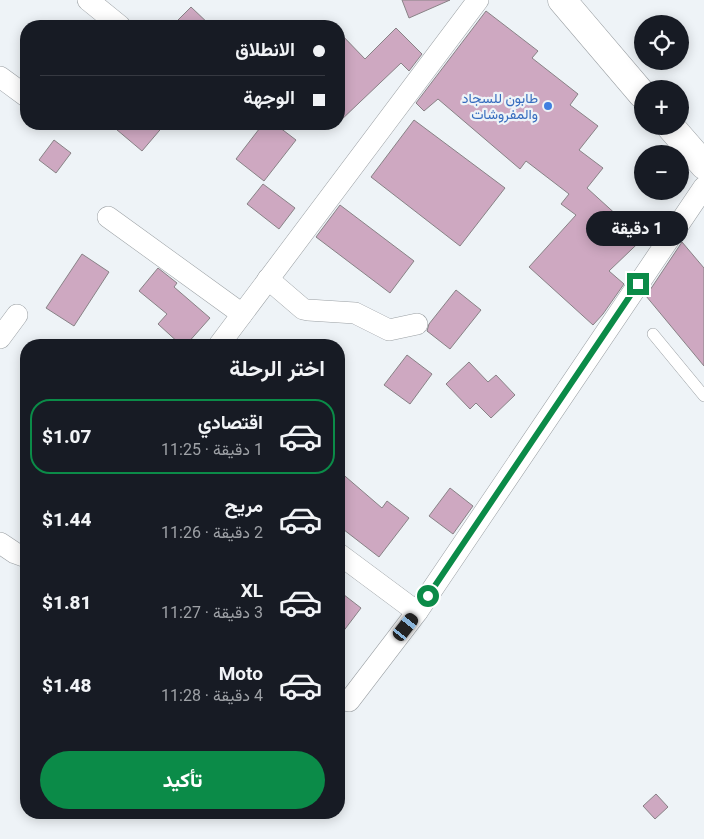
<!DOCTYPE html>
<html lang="ar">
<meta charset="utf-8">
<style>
body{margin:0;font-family:Roboto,Vazirmatn,sans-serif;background:#242831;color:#f1f3f6;direction:rtl;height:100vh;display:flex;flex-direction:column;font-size:19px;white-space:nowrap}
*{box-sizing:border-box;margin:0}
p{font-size:16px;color:#9ea1a6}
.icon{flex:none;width:28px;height:28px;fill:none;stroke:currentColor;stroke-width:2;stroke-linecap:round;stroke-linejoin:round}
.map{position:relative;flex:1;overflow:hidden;direction:ltr}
.drawer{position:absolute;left:20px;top:339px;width:325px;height:480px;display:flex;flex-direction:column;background:#171b24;border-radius:20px;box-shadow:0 2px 12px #0003;direction:rtl}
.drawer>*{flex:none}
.hud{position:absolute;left:20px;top:20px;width:325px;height:110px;border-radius:20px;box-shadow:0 2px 12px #0003;direction:rtl;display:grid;align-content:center;height:110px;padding:0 20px;background:#171b24}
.fabs{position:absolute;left:634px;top:15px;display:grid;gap:10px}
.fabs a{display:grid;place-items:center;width:55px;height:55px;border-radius:50%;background:#171b24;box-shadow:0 2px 12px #0003;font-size:25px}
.end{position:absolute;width:22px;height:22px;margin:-11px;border:6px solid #0b8b48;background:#fff;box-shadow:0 0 0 2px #fff}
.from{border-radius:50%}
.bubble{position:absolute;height:35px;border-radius:18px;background:#171b24;box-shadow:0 2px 12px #0003;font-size:16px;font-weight:800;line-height:35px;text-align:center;direction:rtl}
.car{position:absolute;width:15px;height:30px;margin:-15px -8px;border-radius:6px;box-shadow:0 0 4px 1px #0007;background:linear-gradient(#222 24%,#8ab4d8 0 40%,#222 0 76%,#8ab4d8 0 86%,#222 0)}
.hud b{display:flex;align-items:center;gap:18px;height:48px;font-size:19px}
.hud b+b{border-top:1px solid #363941}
.hud i{width:12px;height:12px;background:#f1f3f6}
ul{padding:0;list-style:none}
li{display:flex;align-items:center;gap:15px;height:75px;margin:0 10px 8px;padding:0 10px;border:2px solid transparent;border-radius:20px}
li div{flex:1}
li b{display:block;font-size:19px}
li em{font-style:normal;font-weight:800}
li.active{border-color:#0b8b48}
li>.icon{width:45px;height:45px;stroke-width:1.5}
h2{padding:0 20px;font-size:22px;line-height:60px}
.cta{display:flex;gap:10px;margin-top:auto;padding:10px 20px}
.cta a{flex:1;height:58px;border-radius:30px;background:#0b8b48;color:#fff;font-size:20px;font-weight:800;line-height:58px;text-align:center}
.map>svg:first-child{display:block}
.building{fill:#cea8c1;stroke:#888286}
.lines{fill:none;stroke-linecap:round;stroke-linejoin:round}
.lane-casing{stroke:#9ba0a4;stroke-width:12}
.street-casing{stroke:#9ba0a4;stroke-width:22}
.secondary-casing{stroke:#9ba0a4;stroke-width:29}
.lane{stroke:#fff;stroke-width:11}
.street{stroke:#fff;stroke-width:21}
.secondary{stroke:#fff;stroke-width:28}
.route{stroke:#0b8b48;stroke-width:6}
.shop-dot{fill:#3f7fe0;stroke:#eef3f7;stroke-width:2}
.labels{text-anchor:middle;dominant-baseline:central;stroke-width:4.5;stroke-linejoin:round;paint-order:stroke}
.shop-label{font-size:14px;fill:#366cbe;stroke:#eef3f7;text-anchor:end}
</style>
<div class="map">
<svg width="704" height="839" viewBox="0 0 704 839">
<rect width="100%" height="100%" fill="#eef3f7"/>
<g class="building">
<path d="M402 0H450L409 18Z"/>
<path d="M191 7 211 26H172Z"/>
<path d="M486 11 538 51 532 58 578 94 570 105 598 126 579 150 603 168 587 188 631 228 642 216 655 227 609 271 624 284 603 314 593 325 529 267 576 215 561 204 569 194 526 161 520 169 438 99 424 111 416 103Z"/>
<path d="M396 28 422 54 409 71 401 63 339 122V32L365 59Z"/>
<path d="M414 120 505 188 460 246 371 177Z"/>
<path d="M110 124H165L142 151Z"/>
<path d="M263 124H275L296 140 264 181 236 159Z"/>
<path d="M54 140 71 153 56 173 39 160Z"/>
<path d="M263 184 295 208 279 229 247 204Z"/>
<path d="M340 205 414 261 390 293 316 237Z"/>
<path d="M682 242 704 268V366L646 296Z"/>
<path d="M82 254 109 272 74 326 46 308Z"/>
<path d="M158 268 177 283 174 287 210 318 186 345H181L158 324 167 314 139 291Z"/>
<path d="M456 290 481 310 450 349 427 331 429 324Z"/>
<path d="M407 355 432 374 410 404 384 385Z"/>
<path d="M469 362 488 382 496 375 515 395 491 418 476 403 470 409 446 384Z"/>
<path d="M339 471 382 508 387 501 409 518 379 557 339 526Z"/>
<path d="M450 488 473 506 453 534 429 516Z"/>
<path d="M339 591 361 608 339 637Z"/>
<path d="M656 794 668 807 655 819 643 806Z"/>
</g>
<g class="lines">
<defs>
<path id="lane" d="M653 334 704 396"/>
<g id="street">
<path d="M88 0 120 26"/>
<path d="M0 77 26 96"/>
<path d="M108 217 242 314"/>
<path d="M268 279 303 309 308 310 355 313 389 330 417 324"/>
<path d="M0 338 17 315"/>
<path d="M219 345 478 0"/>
<path d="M0 543 15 553 26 557"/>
<path d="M339 554 417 612"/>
<path d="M349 701 417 612 704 187"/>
</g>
<g id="secondary">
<path d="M562 0 642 94"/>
<path d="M670 126 704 165"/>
</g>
</defs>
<use href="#lane" class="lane-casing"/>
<use href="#street" class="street-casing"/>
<use href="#secondary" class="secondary-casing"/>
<use href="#lane" class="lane"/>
<use href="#street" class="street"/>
<use href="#secondary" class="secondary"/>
</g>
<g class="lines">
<path class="route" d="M428 596 638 284"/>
</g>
<circle class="shop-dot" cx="548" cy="106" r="5"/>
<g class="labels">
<g class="shop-label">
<text x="538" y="98">طابون للسجاد<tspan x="538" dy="16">والمفروشات</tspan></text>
</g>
</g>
</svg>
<div class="fabs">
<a><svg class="icon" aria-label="locate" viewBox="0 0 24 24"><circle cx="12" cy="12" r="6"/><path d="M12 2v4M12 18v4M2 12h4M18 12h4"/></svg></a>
<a>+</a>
<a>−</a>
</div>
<i class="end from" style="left:428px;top:596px"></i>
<i class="end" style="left:638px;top:284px"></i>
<div class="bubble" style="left:586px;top:211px;width:102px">1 دقيقة</div>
<i class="car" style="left:406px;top:627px;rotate:38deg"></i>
<div class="hud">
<b><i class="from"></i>الانطلاق</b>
<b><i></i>الوجهة</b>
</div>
<section class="drawer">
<h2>اختر الرحلة</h2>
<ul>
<li class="active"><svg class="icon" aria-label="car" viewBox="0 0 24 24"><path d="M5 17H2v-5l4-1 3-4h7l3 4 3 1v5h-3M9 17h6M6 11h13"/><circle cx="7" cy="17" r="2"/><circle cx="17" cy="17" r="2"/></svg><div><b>اقتصادي</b><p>1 دقيقة · 11:25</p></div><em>$1.07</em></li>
<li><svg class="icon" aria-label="car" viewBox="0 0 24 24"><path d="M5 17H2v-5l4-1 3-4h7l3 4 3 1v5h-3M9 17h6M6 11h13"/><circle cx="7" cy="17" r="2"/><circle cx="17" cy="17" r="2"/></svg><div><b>مريح</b><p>2 دقيقة · 11:26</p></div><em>$1.44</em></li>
<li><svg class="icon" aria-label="car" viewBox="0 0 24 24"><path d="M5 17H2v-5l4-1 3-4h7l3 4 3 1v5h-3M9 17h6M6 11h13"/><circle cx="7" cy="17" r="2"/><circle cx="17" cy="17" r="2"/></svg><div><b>XL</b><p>3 دقيقة · 11:27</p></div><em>$1.81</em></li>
<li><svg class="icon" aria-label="car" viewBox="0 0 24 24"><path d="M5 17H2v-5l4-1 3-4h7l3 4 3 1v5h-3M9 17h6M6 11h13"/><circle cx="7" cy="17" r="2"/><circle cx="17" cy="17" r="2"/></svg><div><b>Moto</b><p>4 دقيقة · 11:28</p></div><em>$1.48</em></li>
</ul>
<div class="cta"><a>تأكيد</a></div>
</section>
</div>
